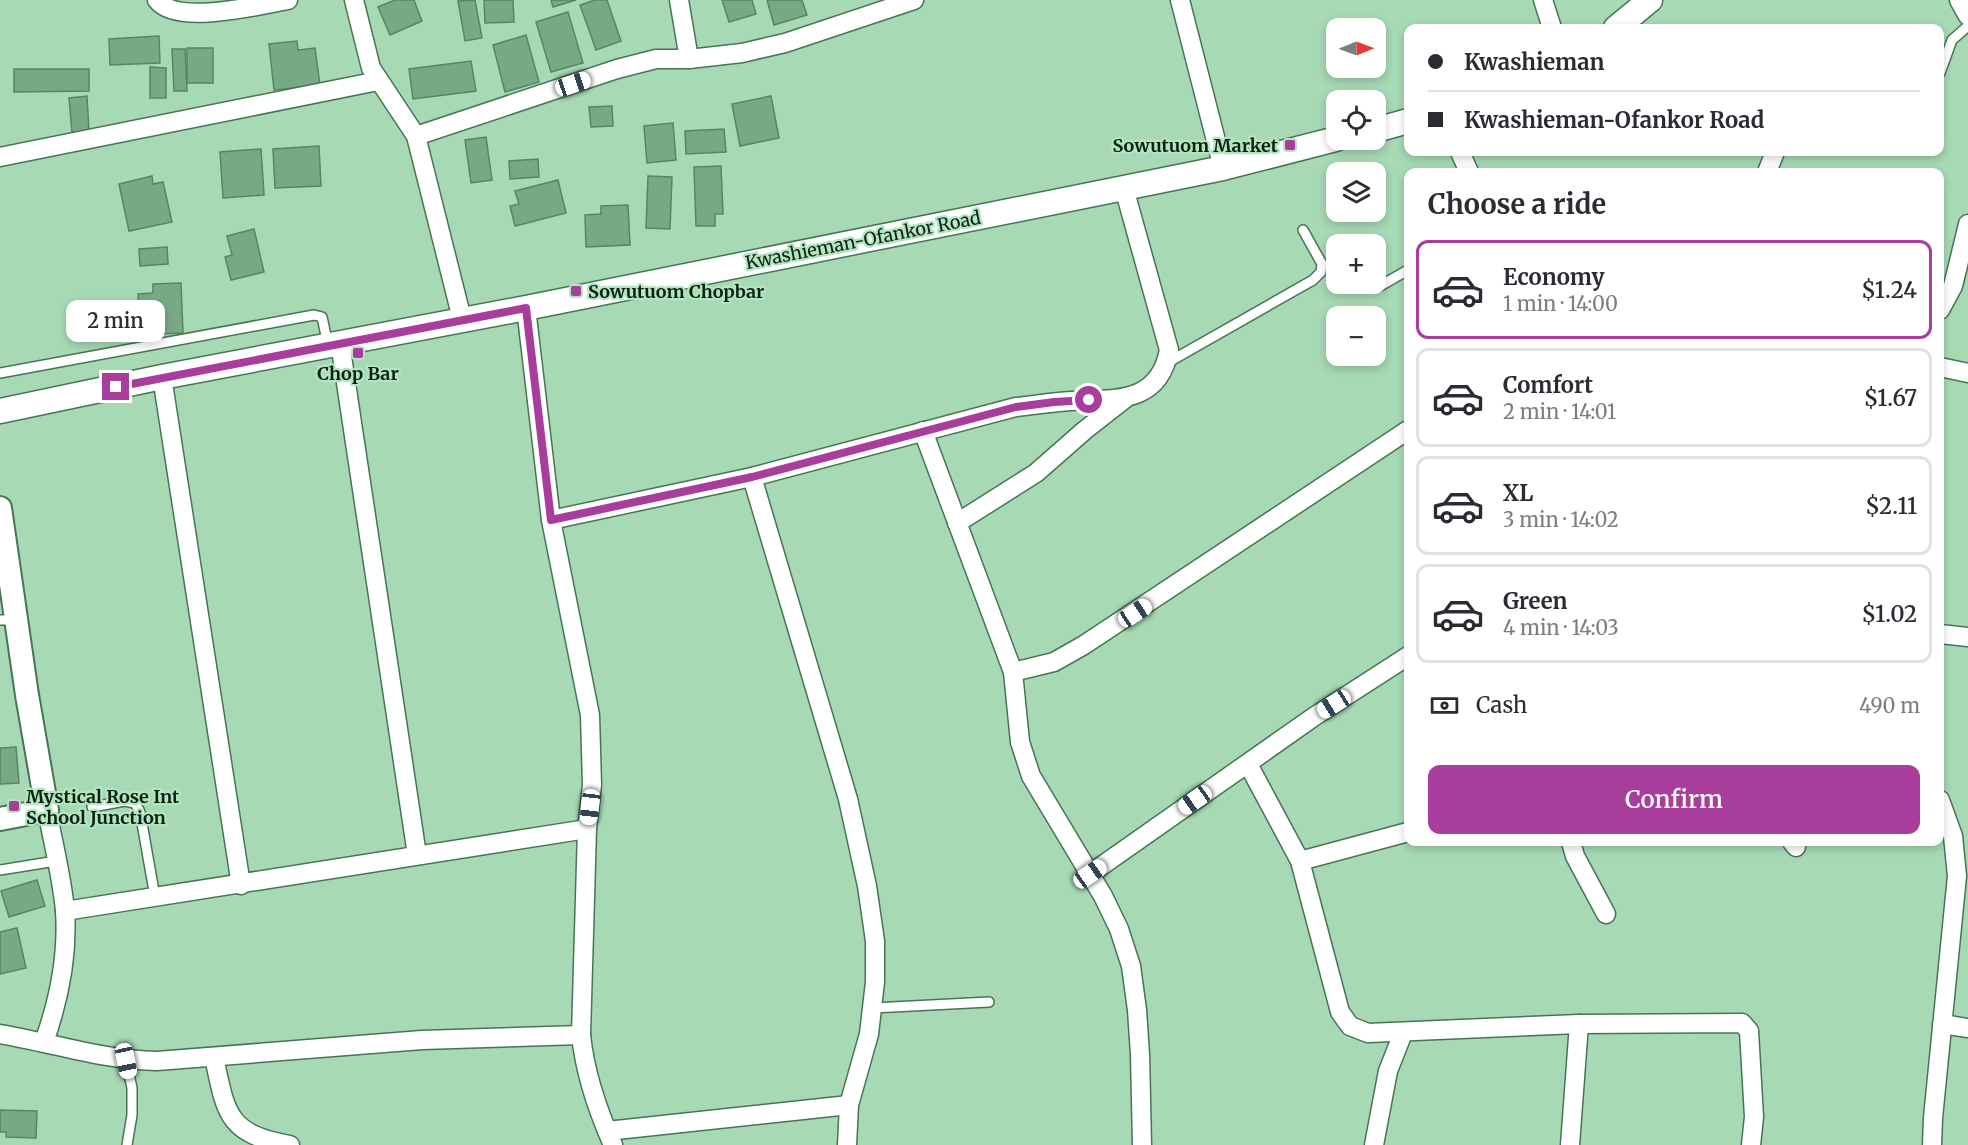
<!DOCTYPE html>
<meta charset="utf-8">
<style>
body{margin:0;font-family:Merriweather,serif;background:#f7f7f7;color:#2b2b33;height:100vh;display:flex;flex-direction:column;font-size:22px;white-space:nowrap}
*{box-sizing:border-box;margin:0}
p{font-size:20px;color:#7c7c81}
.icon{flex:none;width:33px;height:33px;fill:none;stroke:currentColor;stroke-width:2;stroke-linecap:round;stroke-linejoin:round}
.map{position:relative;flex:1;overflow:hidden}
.side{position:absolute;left:1404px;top:168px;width:540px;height:678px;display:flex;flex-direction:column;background:#fff;border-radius:12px;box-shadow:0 3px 9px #0003}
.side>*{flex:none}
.banner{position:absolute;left:1404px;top:24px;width:540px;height:132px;border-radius:12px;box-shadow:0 3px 9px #0003;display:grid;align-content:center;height:132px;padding:0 24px;background:#fff}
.needle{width:39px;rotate:89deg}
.fabs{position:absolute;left:1326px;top:18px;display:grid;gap:12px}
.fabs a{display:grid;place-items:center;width:60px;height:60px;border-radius:12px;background:#fff;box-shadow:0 3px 9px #0003;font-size:30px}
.end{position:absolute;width:27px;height:27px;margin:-14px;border:8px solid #a93d9c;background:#fff;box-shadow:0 0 0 3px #fff}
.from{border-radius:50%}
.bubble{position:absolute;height:42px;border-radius:12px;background:#fff;box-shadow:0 3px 9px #0003;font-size:20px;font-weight:600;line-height:42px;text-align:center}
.car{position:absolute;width:18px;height:36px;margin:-18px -9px;border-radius:8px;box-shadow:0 0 4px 2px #0007;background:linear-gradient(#fff 24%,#345 0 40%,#fff 0 76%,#345 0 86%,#fff 0)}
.banner b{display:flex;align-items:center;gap:21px;height:57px;font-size:22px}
.banner b+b{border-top:2px solid #e1e1e2}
.banner i{width:15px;height:15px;background:#2b2b33}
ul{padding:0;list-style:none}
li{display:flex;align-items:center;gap:18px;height:99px;margin:0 12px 9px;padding:0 12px;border:3px solid #e1e1e2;border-radius:12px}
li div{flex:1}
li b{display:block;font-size:22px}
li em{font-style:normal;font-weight:600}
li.on{border-color:#a93d9c}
li>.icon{width:54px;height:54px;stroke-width:1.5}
h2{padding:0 24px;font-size:27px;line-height:72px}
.pay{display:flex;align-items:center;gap:15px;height:66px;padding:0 24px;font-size:22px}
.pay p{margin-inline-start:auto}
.action{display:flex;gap:12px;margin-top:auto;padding:12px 24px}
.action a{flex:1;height:69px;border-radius:12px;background:#a93d9c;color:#fff;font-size:24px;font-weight:600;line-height:69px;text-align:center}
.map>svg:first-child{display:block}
.building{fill:#78a986;stroke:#568664;stroke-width:1.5}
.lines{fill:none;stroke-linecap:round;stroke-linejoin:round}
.service-casing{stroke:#467555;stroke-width:12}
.minor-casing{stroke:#467555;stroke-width:21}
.tertiary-casing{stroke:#467555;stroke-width:26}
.secondary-casing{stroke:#467555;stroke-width:27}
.service{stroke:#fff;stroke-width:9}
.minor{stroke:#fff;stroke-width:18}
.tertiary{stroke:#fff;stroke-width:22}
.secondary{stroke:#fff;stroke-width:24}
.route{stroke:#a93d9c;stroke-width:8}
.poi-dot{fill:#a93d9c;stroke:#b3e6c0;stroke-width:2}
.labels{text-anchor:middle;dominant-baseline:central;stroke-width:4.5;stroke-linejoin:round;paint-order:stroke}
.poi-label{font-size:18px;font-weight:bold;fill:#0d2113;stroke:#b3e6c0;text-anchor:start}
.street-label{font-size:18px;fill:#0d2113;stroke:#b3e6c0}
</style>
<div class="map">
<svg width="1968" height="1145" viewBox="0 0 1968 1145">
<rect width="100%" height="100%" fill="#a6d9b4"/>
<g class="building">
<path d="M395 0H414L422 21 390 35 378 7Z"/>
<path d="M475 0 482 38 465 41 458 1Z"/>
<path d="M484 0H513L514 22 485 23Z"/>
<path d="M551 0H576L553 7Z"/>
<path d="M595 0H607L621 41 596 50 580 5Z"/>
<path d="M722 0H752L756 14 729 22Z"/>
<path d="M767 0H802L807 15 774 25Z"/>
<path d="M568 12 583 63 551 72 536 22Z"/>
<path d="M526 35 539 82 505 92 493 45Z"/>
<path d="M159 36 160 63 110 65 109 39Z"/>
<path d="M297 41 298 50 315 48 320 85 274 90 269 44Z"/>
<rect x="187" y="48" width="26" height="35"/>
<path d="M172 49H185L187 91H174Z"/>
<path d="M471 61 476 91 413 99 409 69Z"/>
<path d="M150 67 166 68V98H150Z"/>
<path d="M14 69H89V91L14 92Z"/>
<path d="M87 96 89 131 72 133 69 98Z"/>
<path d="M771 96 779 138 740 146 732 104Z"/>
<path d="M612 106 613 126 591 127 589 107Z"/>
<path d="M673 123 676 160 647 163 644 126Z"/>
<path d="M724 129 726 152 686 154 685 131Z"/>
<path d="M486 137 492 180 471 183 465 140Z"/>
<path d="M319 146 321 186 275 188 273 149Z"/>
<path d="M261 149 264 195 223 198 220 152Z"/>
<path d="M538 159 539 177 510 179 509 161Z"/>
<path d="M721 166 723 214H715V226H696L694 167Z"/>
<path d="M152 176 153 184 163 182 172 222 129 231 119 184Z"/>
<path d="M648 176 672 177 670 229 646 228Z"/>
<path d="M558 180 566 213 515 226 510 206 519 204 515 191Z"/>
<path d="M628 205 630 245 586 247 585 215 601 214V206Z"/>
<path d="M254 229 264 272 231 280 225 257 232 255 227 236Z"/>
<path d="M167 247 168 264 140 266 139 249Z"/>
<path d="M181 283 183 333 140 335 138 294 153 293V284Z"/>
<path d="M16 747 19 783 0 784V748Z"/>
<path d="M37 880 45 906 9 917 1 891Z"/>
<path d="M17 928 26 968 0 974V932Z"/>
<path d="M0 1110 37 1111 36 1138 6 1137V1132H0Z"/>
</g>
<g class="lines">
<defs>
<g id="service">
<path d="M1940 73 1952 40 1968 26"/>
<path d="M1380 286 1408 270"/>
<path d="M1167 363 1313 280 1321 272 1322 264 1303 230"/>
<path d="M0 373 314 315 322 317 328 345"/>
<path d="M0 620H16"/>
<path d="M92 807 125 801 135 803 140 812 155 897"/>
<path d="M0 870 56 861"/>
<path d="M873 1008 989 1002"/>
<path d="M126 1061 132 1088V1115L127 1145"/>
</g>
<g id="minor">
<path d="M157 0C176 26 260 5 288 0"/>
<path d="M354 0 371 68 416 136 462 319"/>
<path d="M679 0 689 59"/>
<path d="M1180 0 1223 168"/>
<path d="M1543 0 1552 28"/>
<path d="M1959 0 1968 16"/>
<path d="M416 136 617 69 656 59H689L742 53 785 43 914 0"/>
<path d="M1460 152 1469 172"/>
<path d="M0 157 378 81"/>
<path d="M1767 172 1775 152"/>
<path d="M526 308 551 520 590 715 592 785 587 829 581 1035C585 1074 597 1109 613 1145"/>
<path d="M1940 310 1953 286 1968 224"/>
<path d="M340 343 417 855"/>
<path d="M1940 367 1968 373"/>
<path d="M162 377 241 885"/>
<path d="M923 431 1013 672 1020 742 1031 776 1103 896 1119 929 1131 966 1137 1010 1140 1054 1142 1145"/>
<path d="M752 477 848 799 867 886 875 941V982L869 1034 849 1105 847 1145"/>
<path d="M551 520 752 477 1016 407C1035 405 1053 402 1071 401 1116 399 1159 404 1169 350L1124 188"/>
<path d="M957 523 1036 473 1085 430 1126 398"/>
<path d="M1940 634 1968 637"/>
<path d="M1013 672 1054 662 1084 645 1408 430"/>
<path d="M1248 764 1300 861 1340 1012 1350 1026 1368 1033 1579 1024 1742 1023 1749 1031 1754 1117 1751 1145"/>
<path d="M1571 842 1575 856 1606 914"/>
<path d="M1792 842 1796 847"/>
<path d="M1300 861 1408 832"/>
<path d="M1090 874 1315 716 1408 656"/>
<path d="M65 911 587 829"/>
<path d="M1942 1024 1968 1028"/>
<path d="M0 1034C53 1043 103 1060 157 1061L422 1040 581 1035"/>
<path d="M44 1042C59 1000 68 955 65 911 62 877 53 843 47 810"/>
<path d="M214 1057C226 1114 227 1134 290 1145"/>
<path d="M607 1131 849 1105"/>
<path d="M1374 1145 1388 1071 1403 1033"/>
<path d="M1570 1145 1579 1024"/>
<path d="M1932 1145 1933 1118 1957 876 1953 836 1940 800"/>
</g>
<path id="tertiary" d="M0 508 27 695 47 810 0 819"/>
<g id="secondary">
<path d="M1616 28 1650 0"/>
<path d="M1376 130 1408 121"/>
<path d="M0 411 162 377 526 308 1124 188 1223 168 1336 139"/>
</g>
</defs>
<use href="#service" class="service-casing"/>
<use href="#minor" class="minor-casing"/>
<use href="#tertiary" class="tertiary-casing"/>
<use href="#secondary" class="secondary-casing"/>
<use href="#service" class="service"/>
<use href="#minor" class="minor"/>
<use href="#tertiary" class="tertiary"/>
<use href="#secondary" class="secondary"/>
</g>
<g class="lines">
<path class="route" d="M116 387 526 308 551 520 752 477 1016 407 1054 402 1089 400"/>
</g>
<g class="poi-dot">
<rect x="1284" y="139" width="12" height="12" rx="3"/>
<rect x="570" y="285" width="12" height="12" rx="3"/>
<rect x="352" y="347" width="12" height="12" rx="3"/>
<rect x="8" y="800" width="12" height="12" rx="3"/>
</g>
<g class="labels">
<g class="poi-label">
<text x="1278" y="145" text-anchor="end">Sowutuom Market</text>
<text x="588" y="291">Sowutuom Chopbar</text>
<text x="358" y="373" text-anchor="middle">Chop Bar</text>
<text x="26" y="796">Mystical Rose Int<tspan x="26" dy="21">School Junction</tspan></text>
</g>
<g class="street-label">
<text transform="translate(863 240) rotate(-11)">Kwashieman-Ofankor Road</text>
</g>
</g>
</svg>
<div class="fabs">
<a><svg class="needle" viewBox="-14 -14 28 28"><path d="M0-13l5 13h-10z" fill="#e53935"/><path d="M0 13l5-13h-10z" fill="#7c7c81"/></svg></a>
<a><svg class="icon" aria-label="locate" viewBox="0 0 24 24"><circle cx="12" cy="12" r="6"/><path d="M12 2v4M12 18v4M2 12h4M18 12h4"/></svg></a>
<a><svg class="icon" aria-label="layers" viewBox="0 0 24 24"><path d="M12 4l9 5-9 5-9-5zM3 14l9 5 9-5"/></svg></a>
<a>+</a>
<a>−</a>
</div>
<i class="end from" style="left:1089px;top:400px"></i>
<i class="end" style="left:116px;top:387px"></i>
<div class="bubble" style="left:66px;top:300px;width:99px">2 min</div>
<i class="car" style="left:573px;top:84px;rotate:71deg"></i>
<i class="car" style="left:1135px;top:613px;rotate:57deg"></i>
<i class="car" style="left:1334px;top:704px;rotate:238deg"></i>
<i class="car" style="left:1195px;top:800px;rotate:235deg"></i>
<i class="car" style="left:590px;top:807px;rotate:187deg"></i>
<i class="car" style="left:1090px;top:874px;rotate:55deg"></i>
<i class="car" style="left:126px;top:1061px;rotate:168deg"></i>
<div class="banner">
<b><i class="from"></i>Kwashieman</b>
<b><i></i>Kwashieman-Ofankor Road</b>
</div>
<section class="side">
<h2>Choose a ride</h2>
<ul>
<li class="on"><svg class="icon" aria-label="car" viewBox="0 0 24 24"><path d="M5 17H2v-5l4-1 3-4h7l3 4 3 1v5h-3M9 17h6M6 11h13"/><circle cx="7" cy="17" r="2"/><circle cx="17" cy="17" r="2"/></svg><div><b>Economy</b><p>1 min · 14:00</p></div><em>$1.24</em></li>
<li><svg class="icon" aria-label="car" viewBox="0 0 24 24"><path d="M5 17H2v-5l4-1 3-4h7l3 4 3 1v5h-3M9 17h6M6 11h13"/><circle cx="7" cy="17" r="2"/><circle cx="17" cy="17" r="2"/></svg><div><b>Comfort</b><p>2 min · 14:01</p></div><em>$1.67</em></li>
<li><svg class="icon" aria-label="car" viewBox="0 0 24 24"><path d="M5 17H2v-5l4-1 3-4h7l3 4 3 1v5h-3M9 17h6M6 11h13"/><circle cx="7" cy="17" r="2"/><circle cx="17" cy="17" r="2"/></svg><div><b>XL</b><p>3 min · 14:02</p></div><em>$2.11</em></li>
<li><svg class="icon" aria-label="car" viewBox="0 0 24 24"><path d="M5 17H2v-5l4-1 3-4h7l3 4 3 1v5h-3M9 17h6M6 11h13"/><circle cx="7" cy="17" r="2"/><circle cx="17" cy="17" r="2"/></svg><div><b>Green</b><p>4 min · 14:03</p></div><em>$1.02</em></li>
</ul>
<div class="pay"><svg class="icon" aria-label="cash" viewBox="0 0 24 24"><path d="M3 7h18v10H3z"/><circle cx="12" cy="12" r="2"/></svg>Cash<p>490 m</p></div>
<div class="action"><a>Confirm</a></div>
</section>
</div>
